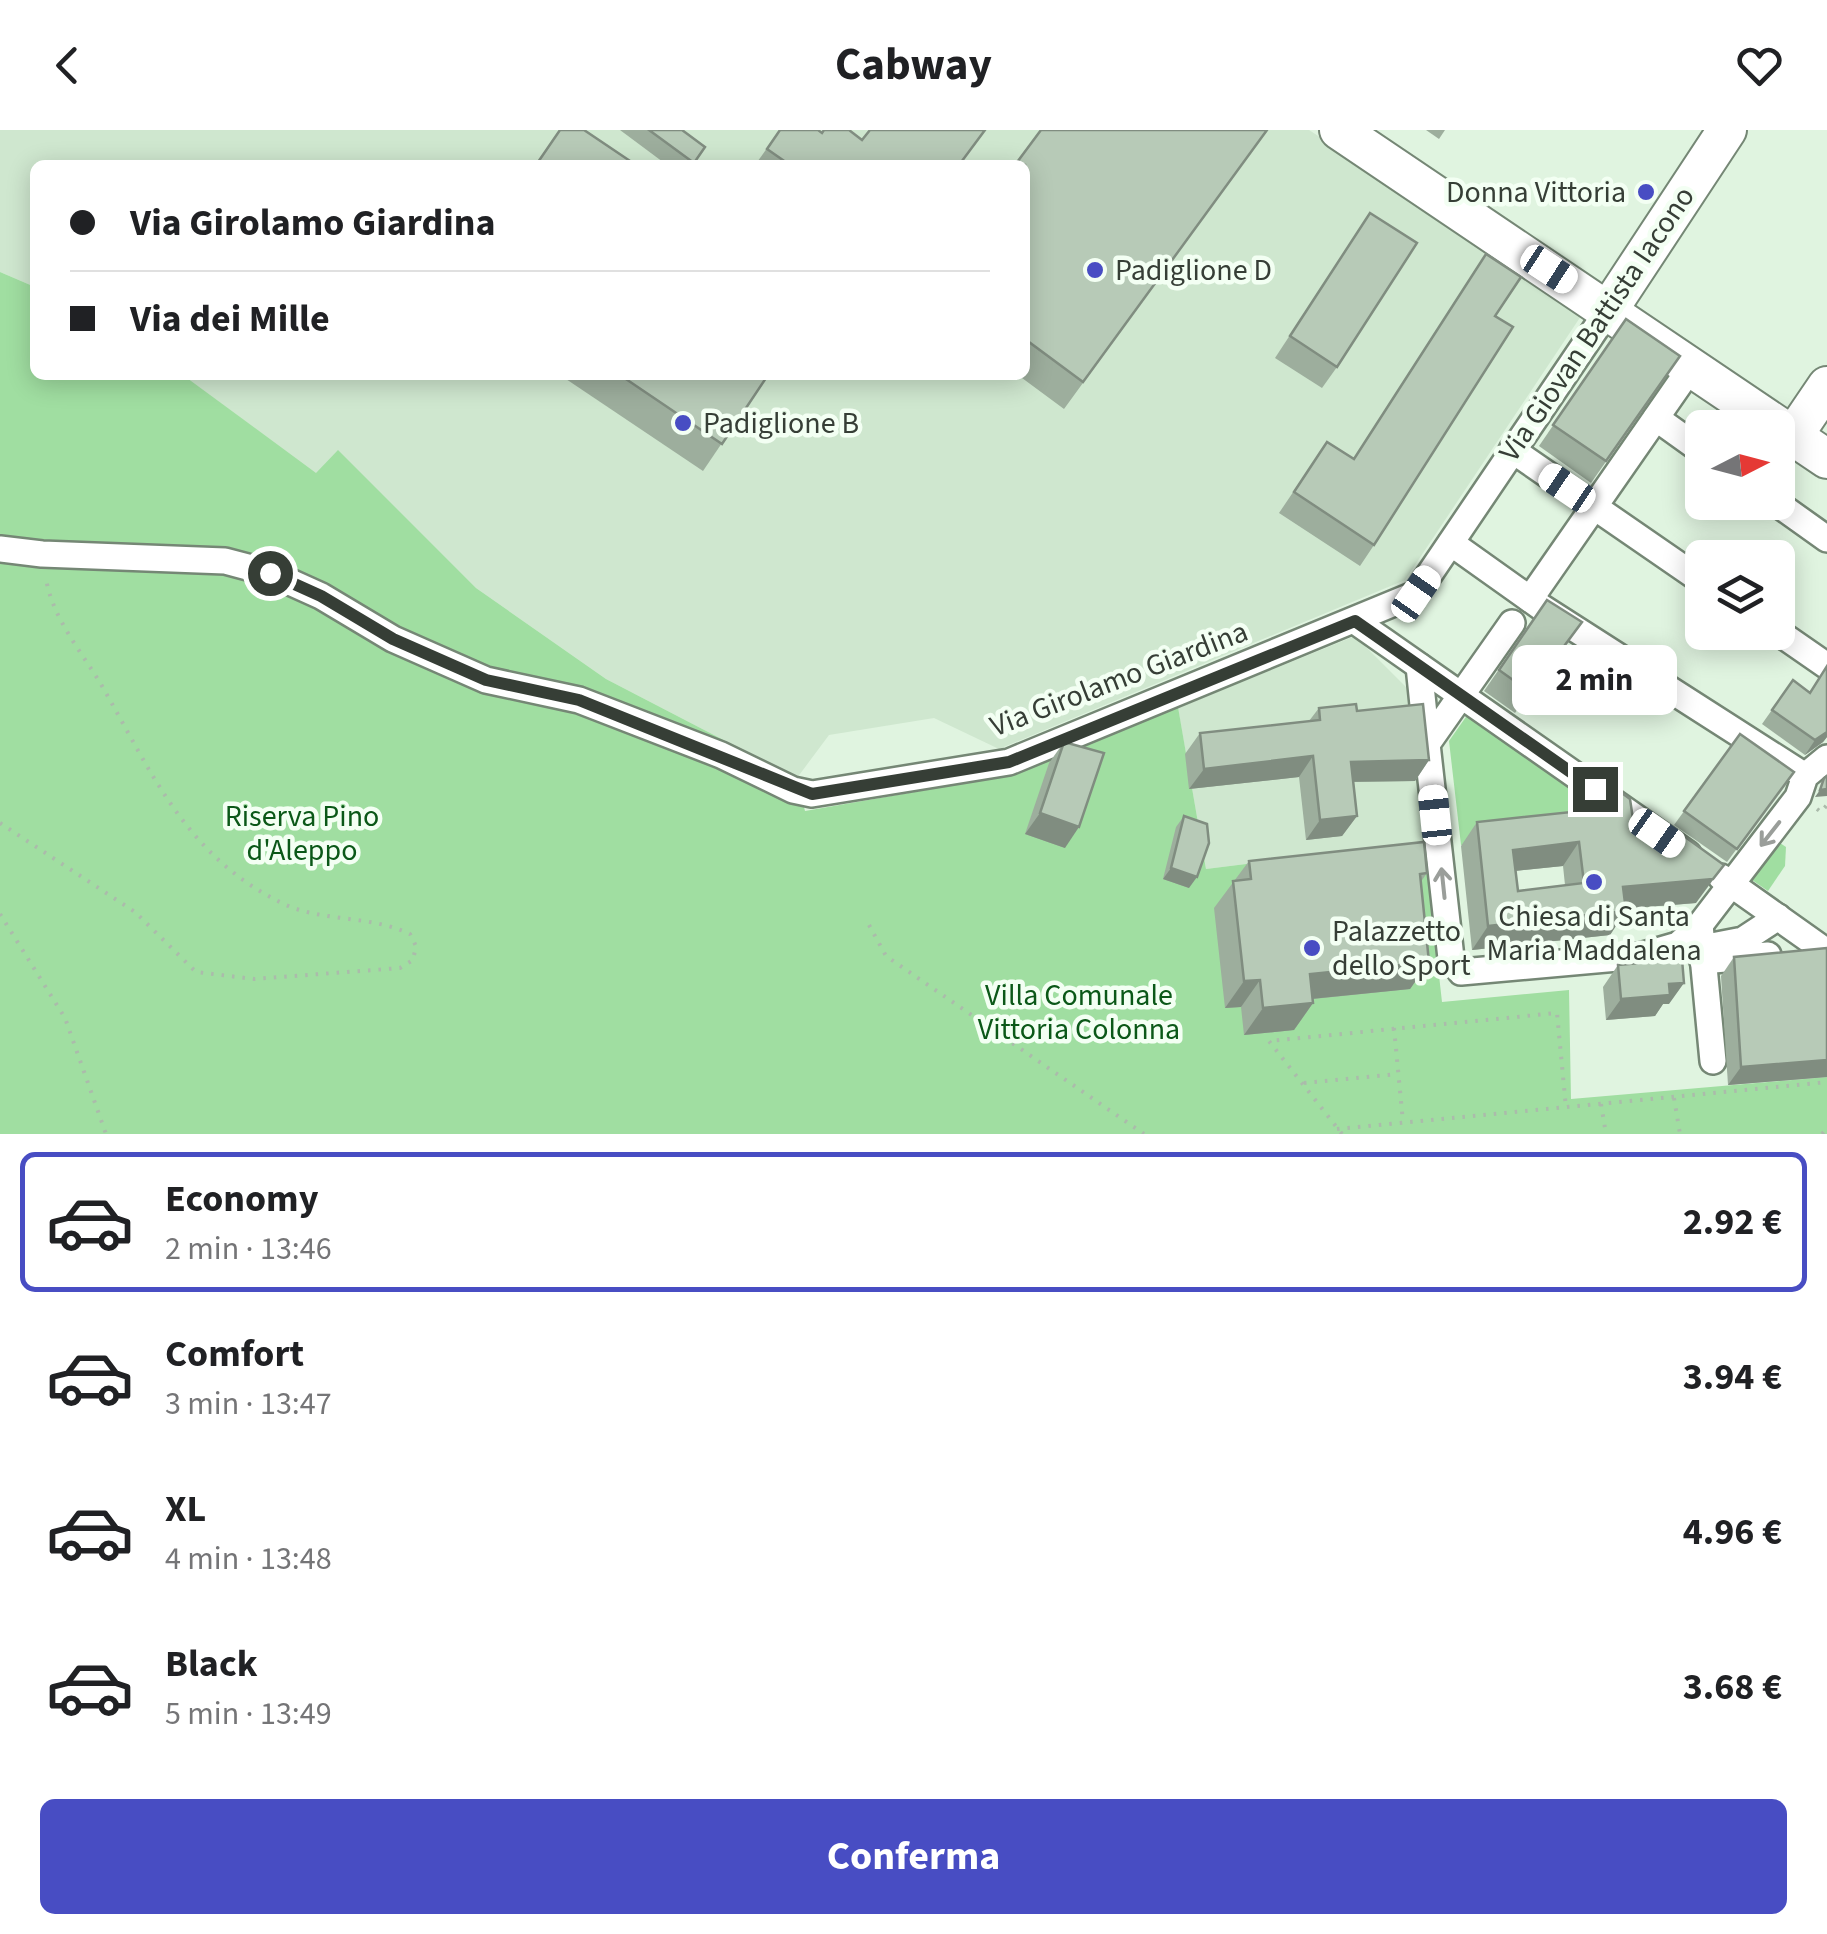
<!DOCTYPE html>
<html lang="it">
<meta charset="utf-8">
<style>
body{margin:0;font-family:"Source Sans 3",sans-serif;background:#f6f6f6;color:#202124;height:100vh;display:flex;flex-direction:column;font-size:38px;white-space:nowrap}
*{box-sizing:border-box;margin:0}
p{font-size:32px;color:#757577}
.icon{flex:none;width:55px;height:55px;fill:none;stroke:currentColor;stroke-width:2;stroke-linecap:round;stroke-linejoin:round}
.map{position:relative;height:1004px;overflow:hidden}
.panel{display:flex;flex-direction:column;background:#fff;flex:1}
.panel>*{flex:none}
.top-card{position:absolute;left:30px;top:30px;width:1000px;height:220px;border-radius:15px;box-shadow:0 5px 25px #0003;display:grid;align-content:center;height:220px;padding:0 40px;background:#fff}
.needle{width:65px;rotate:84deg}
.fabs{position:absolute;left:1685px;top:280px;display:grid;gap:20px}
.fabs a{display:grid;place-items:center;width:110px;height:110px;border-radius:15px;background:#fff;box-shadow:0 5px 25px #0003;font-size:50px}
.end{position:absolute;width:45px;height:45px;margin:-22px;border:12px solid #363e36;background:#fff;box-shadow:0 0 0 5px #fff}
.from{border-radius:50%}
.bubble{position:absolute;height:70px;border-radius:15px;background:#fff;box-shadow:0 5px 25px #0003;font-size:32px;font-weight:700;line-height:70px;text-align:center}
.car{position:absolute;width:30px;height:60px;margin:-30px -15px;border-radius:12px;box-shadow:0 0 8px 2px #0007;background:linear-gradient(#fff 24%,#345 0 40%,#fff 0 76%,#345 0 86%,#fff 0)}
.top-card b{display:flex;align-items:center;gap:35px;height:95px;font-size:38px}
.top-card b+b{border-top:2px solid #e0e0e0}
.top-card i{width:25px;height:25px;background:#202124}
ul{padding:18px 0 0;list-style:none}
li{display:flex;align-items:center;gap:30px;height:140px;margin:0 20px 15px;padding:0 20px;border:5px solid transparent;border-radius:15px}
li div{flex:1}
li b{display:block;font-size:38px}
li em{font-style:normal;font-weight:700}
li.selected{border-color:#484dc3}
li>.icon{width:90px;height:90px;stroke-width:1.5}
.cta{display:flex;gap:20px;margin-top:auto;padding:20px 40px}
.cta a{flex:1;height:115px;border-radius:15px;background:#484dc3;color:#fff;font-size:40px;font-weight:700;line-height:115px;text-align:center}
header{display:flex;justify-content:space-between;align-items:center;height:130px;padding:0 40px;background:#fff;font-size:45px;font-weight:700}
.map>svg:first-child{display:block}
.built{fill:#cfe7cf}
.green{fill:#a0dea1}
.lines{fill:none;stroke-linecap:round;stroke-linejoin:round}
.street-casing{stroke:#758775;stroke-width:30}
.secondary-casing{stroke:#758775;stroke-width:42}
.path{stroke:#abbbab;stroke-width:4;stroke-dasharray:2.5 8;stroke-linecap:butt}
.street{stroke:#fff;stroke-width:25}
.secondary{stroke:#fff;stroke-width:38}
.wall{fill:#9dae9d;fill-rule:evenodd}
.shaded-wall{fill:#808d80}
.building{fill:#b7cab7;stroke:#808d80;stroke-width:2.5;fill-rule:evenodd}
.oneway{stroke:#9a9e9a}
.route{stroke:#363e36;stroke-width:12}
.poi-dot{fill:#484dc3;stroke:#f3fff3;stroke-width:4}
.labels{text-anchor:middle;dominant-baseline:central;stroke-width:9;stroke-linejoin:round;paint-order:stroke}
.poi-label{font-size:30px;fill:#363e36;stroke:#f3fff3;text-anchor:start}
.street-label{font-size:30px;fill:#363e36;stroke:#f3fff3}
.park-label{font-size:30px;fill:#0b5818;stroke:#f3fff3}
</style>
<header><svg class="icon" aria-label="back" viewBox="0 0 24 24"><path d="M15 5l-7 7 7 7"/></svg>Cabway<svg class="icon" aria-label="heart" viewBox="0 0 24 24"><path d="M12 20l-8-8c-3-5 5-10 8-4 3-6 11-1 8 4z"/></svg></header>
<div class="map">
<svg width="1827" height="1004" viewBox="0 0 1827 1004">
<rect width="100%" height="100%" fill="#e0f4e0"/>
<g class="built">
<path d="M0 0H1309L1585 180 1405 450 999 619 934 588 829 605 797 648 606 549 476 458 338 321 316 344 183 245H1025V35H35V157L0 142Z"/>
<path d="M1355 506 1407 558 1424 712 1206 739 1178 578Z"/>
</g>
<g class="green">
<path d="M0 142 35 157V245H183L316 343 338 320 476 458 606 549 797 648 805 681 989 649 1178 577 1206 739 1424 712 1442 872 1569 860 1571 969 1827 947V1004H0Z"/>
<path d="M1468 584 1587 668 1577 681 1578 703 1461 715 1449 611Z"/>
<path d="M1780 713 1786 717 1785 736 1768 761 1752 750Z"/>
</g>
<g class="lines">
<defs>
<g id="street">
<path d="M1656 288 1702 321"/>
<path d="M1512 320 1702 451"/>
<path d="M1775 372 1827 409"/>
<path d="M1451 413 1541 477 1805 646"/>
<path d="M0 419 42 424 225 431 270 443 321 466 393 509 486 550 579 570 721 625 793 660 812 664 1009 632 1416 464 1609 179"/>
<path d="M1530 469 1692 236"/>
<path d="M1355 491 1688 724"/>
<path d="M1512 493 1427 614 1451 828 1461 842 1640 826 1678 815 1700 795 1798 667 1805 646 1827 628"/>
<path d="M1778 502 1827 536"/>
<path d="M1419 536 1427 614"/>
<path d="M1721 747 1827 822"/>
<path d="M1700 795 1713 931"/>
<path d="M1712 816 1743 810 1778 787"/>
<path d="M1703 831 1768 825"/>
</g>
<g id="secondary">
<path d="M1339 0 1827 329"/>
<path d="M1609 179 1727 0"/>
<path d="M1793 306 1827 256"/>
</g>
</defs>
<use href="#street" class="street-casing"/>
<use href="#secondary" class="secondary-casing"/>
<g class="path">
<path d="M1817 679 1821 682 1827 675"/>
<path d="M0 693 135 782 196 842 254 849 400 838 413 830 416 816 410 804C371 785 322 792 284 774 187 728 152 643 102 556 81 521 53 489 46 449"/>
<path d="M0 784 65 888 106 1004"/>
<path d="M869 795 886 826 1144 1004"/>
<path d="M1394 898 1403 992"/>
<path d="M1304 953 1398 944"/>
<path d="M1674 968 1680 1004"/>
<path d="M1601 974 1606 1004"/>
<path d="M1337 999 1827 952"/>
<path d="M1342 1004 1269 911 1557 883 1566 978"/>
<path d="M1822 1004 1827 998"/>
</g>
<use href="#street" class="street"/>
<use href="#secondary" class="secondary"/>
</g>
<g class="wall">
<path d="M620 0H682L705 17 692 35H667Z"/>
<path d="M780 0 822 3 862 10 960 35H755Z"/>
<path d="M1267 0 1064 279 1018 245H1025V35Z"/>
<path d="M1426 0H1445L1439 9Z"/>
<path d="M1370 83 1337 237 1322 258 1275 228Z"/>
<path d="M1486 124 1495 186 1374 415 1360 436 1279 383 1327 312 1354 329Z"/>
<path d="M1626 189 1680 226 1591 353 1539 316Z"/>
<path d="M560 245H768L703 341Z"/>
<path d="M1547 470 1582 492 1515 583 1484 561Z"/>
<path d="M1827 536V607L1823 612 1805 625 1762 594 1793 550 1810 562Z"/>
<path d="M1319 578 1357 581 1429 630 1415 651 1353 652 1357 686 1342 706 1306 710 1299 647 1189 659 1185 624 1200 603 1309 591Z"/>
<path d="M1740 604 1794 642 1727 732 1674 695Z"/>
<path d="M1064 612 1065 718 1025 704 1049 633Z"/>
<path d="M1608 659 1634 696 1651 708 1696 773 1626 779 1610 805 1472 820 1461 716 1477 692 1593 680ZM1563 736 1565 755 1518 761 1515 741Z"/>
<path d="M1184 686 1189 758 1163 749 1176 697Z"/>
<path d="M1249 731 1427 743 1420 753 1429 832 1410 859 1313 869V873L1294 900 1244 905 1241 877 1225 878 1214 778Z"/>
<path d="M1827 818V947L1728 955 1721 846 1734 827Z"/>
<path d="M1618 835 1669 874H1663L1655 886 1606 890 1603 857Z"/>
</g>
<g class="shaded-wall">
<path d="M1827 602V607L1823 612 1805 625 1815 610Z"/>
<path d="M1313 626 1299 647 1189 659 1204 639Z"/>
<path d="M1429 630 1415 651 1336 652 1351 632Z"/>
<path d="M1827 659V666L1815 667 1820 660Z"/>
<path d="M1040 683 1079 697 1065 718 1025 704Z"/>
<path d="M1357 686 1342 706 1306 710 1320 690Z"/>
<path d="M1579 712 1563 736 1496 743 1513 720Z"/>
<path d="M1724 735 1696 773 1607 780 1623 757Z"/>
<path d="M1171 738 1197 747 1189 758 1163 749Z"/>
<path d="M1626 781 1610 805 1472 820 1488 796Z"/>
<path d="M1429 832 1410 859 1291 871 1310 844Z"/>
<path d="M1260 850 1241 877 1225 878 1244 851Z"/>
<path d="M1684 853 1669 874H1663L1655 886 1606 890 1621 869 1669 854Z"/>
<path d="M1313 873 1294 900 1244 905 1263 878Z"/>
<path d="M1827 930V947L1728 955 1741 937Z"/>
</g>
<g class="building">
<path d="M560 0H584L636 35H536Z"/>
<path d="M649 0H682L705 17 694 33Z"/>
<path d="M780 0H818L822 3 824 0H849L862 10 870 0H985L959 35H790L767 19Z"/>
<path d="M1041 0H1267L1083 252 1025 209V35H1015Z"/>
<path d="M1370 83 1417 113 1337 237 1290 206Z"/>
<path d="M1486 124 1521 147 1495 186 1513 197 1374 415 1294 362 1327 312 1354 329Z"/>
<path d="M1626 189 1680 226 1606 331 1553 295Z"/>
<path d="M620 245H768L722 314Z"/>
<path d="M1547 470 1582 492 1530 562 1499 540Z"/>
<path d="M1827 536V602L1815 610 1772 580 1793 550 1810 563Z"/>
<path d="M1356 574 1357 581 1423 574 1429 630 1351 632 1357 686 1320 690 1313 626 1204 639 1200 603 1320 590 1319 578Z"/>
<path d="M1740 604 1794 642 1737 719 1684 681Z"/>
<path d="M1064 612 1104 623 1079 697 1040 683Z"/>
<path d="M1827 646V659L1820 660 1824 648Z"/>
<path d="M1615 658 1630 669 1634 696 1651 708 1681 704 1724 735 1713 749 1623 757 1626 781 1488 796 1477 692 1610 678 1608 659ZM1579 712 1584 753 1518 761 1513 720Z"/>
<path d="M1184 686 1207 694 1209 713 1197 747 1171 738Z"/>
<path d="M1424 712 1427 743 1420 744 1429 832 1310 844 1313 873 1263 878 1260 850 1244 851 1233 751 1251 749 1249 731Z"/>
<path d="M1827 818V930L1741 937 1734 827Z"/>
<path d="M1682 829 1684 853 1669 854 1670 865 1621 869 1618 835Z"/>
</g>
<defs><path id="oneway-shaft" d="M-6 0H5M1.5-3L5.5 0L1.5 3" fill="none" stroke-width="1.6" stroke-linecap="round" stroke-linejoin="round" transform="scale(2.5)"/></defs>
<g class="oneway">
<use href="#oneway-shaft" transform="translate(1770 704) rotate(128)"/>
<use href="#oneway-shaft" transform="translate(1443 753) rotate(-96)"/>
</g>
<g class="lines">
<path class="route" d="M270 443 321 466 393 509 486 550 579 570 812 664 1009 632 1355 491 1595 659"/>
</g>
<g class="poi-dot">
<circle cx="1646" cy="62" r="10"/>
<circle cx="1095" cy="140" r="10"/>
<circle cx="683" cy="293" r="10"/>
<circle cx="1594" cy="752" r="10"/>
<circle cx="1312" cy="818" r="10"/>
</g>
<g class="labels">
<g class="poi-label">
<text x="1626" y="62" text-anchor="end">Donna Vittoria</text>
<text x="1115" y="140">Padiglione D</text>
<text x="703" y="293">Padiglione B</text>
<text x="1594" y="786" text-anchor="middle">Chiesa di Santa<tspan x="1594" dy="34">Maria Maddalena</tspan></text>
<text x="1332" y="801">Palazzetto<tspan x="1332" dy="34">dello Sport</tspan></text>
</g>
<g class="street-label">
<text transform="translate(1597 194) rotate(-56)">Via Giovan Battista Iacono</text>
<text transform="translate(1119 549) rotate(-21)">Via Girolamo Giardina</text>
</g>
<g class="park-label">
<text x="302" y="686">Riserva Pino<tspan x="302" dy="34">d'Aleppo</tspan></text>
<text x="1079" y="865">Villa Comunale<tspan x="1079" dy="34">Vittoria Colonna</tspan></text>
</g>
</g>
</svg>
<div class="fabs">
<a><svg class="needle" viewBox="-14 -14 28 28"><path d="M0-13l5 13h-10z" fill="#e53935"/><path d="M0 13l5-13h-10z" fill="#757577"/></svg></a>
<a><svg class="icon" aria-label="layers" viewBox="0 0 24 24"><path d="M12 4l9 5-9 5-9-5zM3 14l9 5 9-5"/></svg></a>
</div>
<i class="end from" style="left:270px;top:443px"></i>
<i class="end" style="left:1595px;top:659px"></i>
<div class="bubble" style="left:1512px;top:515px;width:165px">2 min</div>
<i class="car" style="left:1549px;top:139px;rotate:123deg"></i>
<i class="car" style="left:1567px;top:358px;rotate:304deg"></i>
<i class="car" style="left:1416px;top:464px;rotate:35deg"></i>
<i class="car" style="left:1435px;top:685px;rotate:354deg"></i>
<i class="car" style="left:1657px;top:703px;rotate:125deg"></i>
<div class="top-card">
<b><i class="from"></i>Via Girolamo Giardina</b>
<b><i></i>Via dei Mille</b>
</div>
</div>
<section class="panel">
<ul>
<li class="selected"><svg class="icon" aria-label="car" viewBox="0 0 24 24"><path d="M5 17H2v-5l4-1 3-4h7l3 4 3 1v5h-3M9 17h6M6 11h13"/><circle cx="7" cy="17" r="2"/><circle cx="17" cy="17" r="2"/></svg><div><b>Economy</b><p>2 min · 13:46</p></div><em>2.92 €</em></li>
<li><svg class="icon" aria-label="car" viewBox="0 0 24 24"><path d="M5 17H2v-5l4-1 3-4h7l3 4 3 1v5h-3M9 17h6M6 11h13"/><circle cx="7" cy="17" r="2"/><circle cx="17" cy="17" r="2"/></svg><div><b>Comfort</b><p>3 min · 13:47</p></div><em>3.94 €</em></li>
<li><svg class="icon" aria-label="car" viewBox="0 0 24 24"><path d="M5 17H2v-5l4-1 3-4h7l3 4 3 1v5h-3M9 17h6M6 11h13"/><circle cx="7" cy="17" r="2"/><circle cx="17" cy="17" r="2"/></svg><div><b>XL</b><p>4 min · 13:48</p></div><em>4.96 €</em></li>
<li><svg class="icon" aria-label="car" viewBox="0 0 24 24"><path d="M5 17H2v-5l4-1 3-4h7l3 4 3 1v5h-3M9 17h6M6 11h13"/><circle cx="7" cy="17" r="2"/><circle cx="17" cy="17" r="2"/></svg><div><b>Black</b><p>5 min · 13:49</p></div><em>3.68 €</em></li>
</ul>
<div class="cta"><a>Conferma</a></div>
</section>
